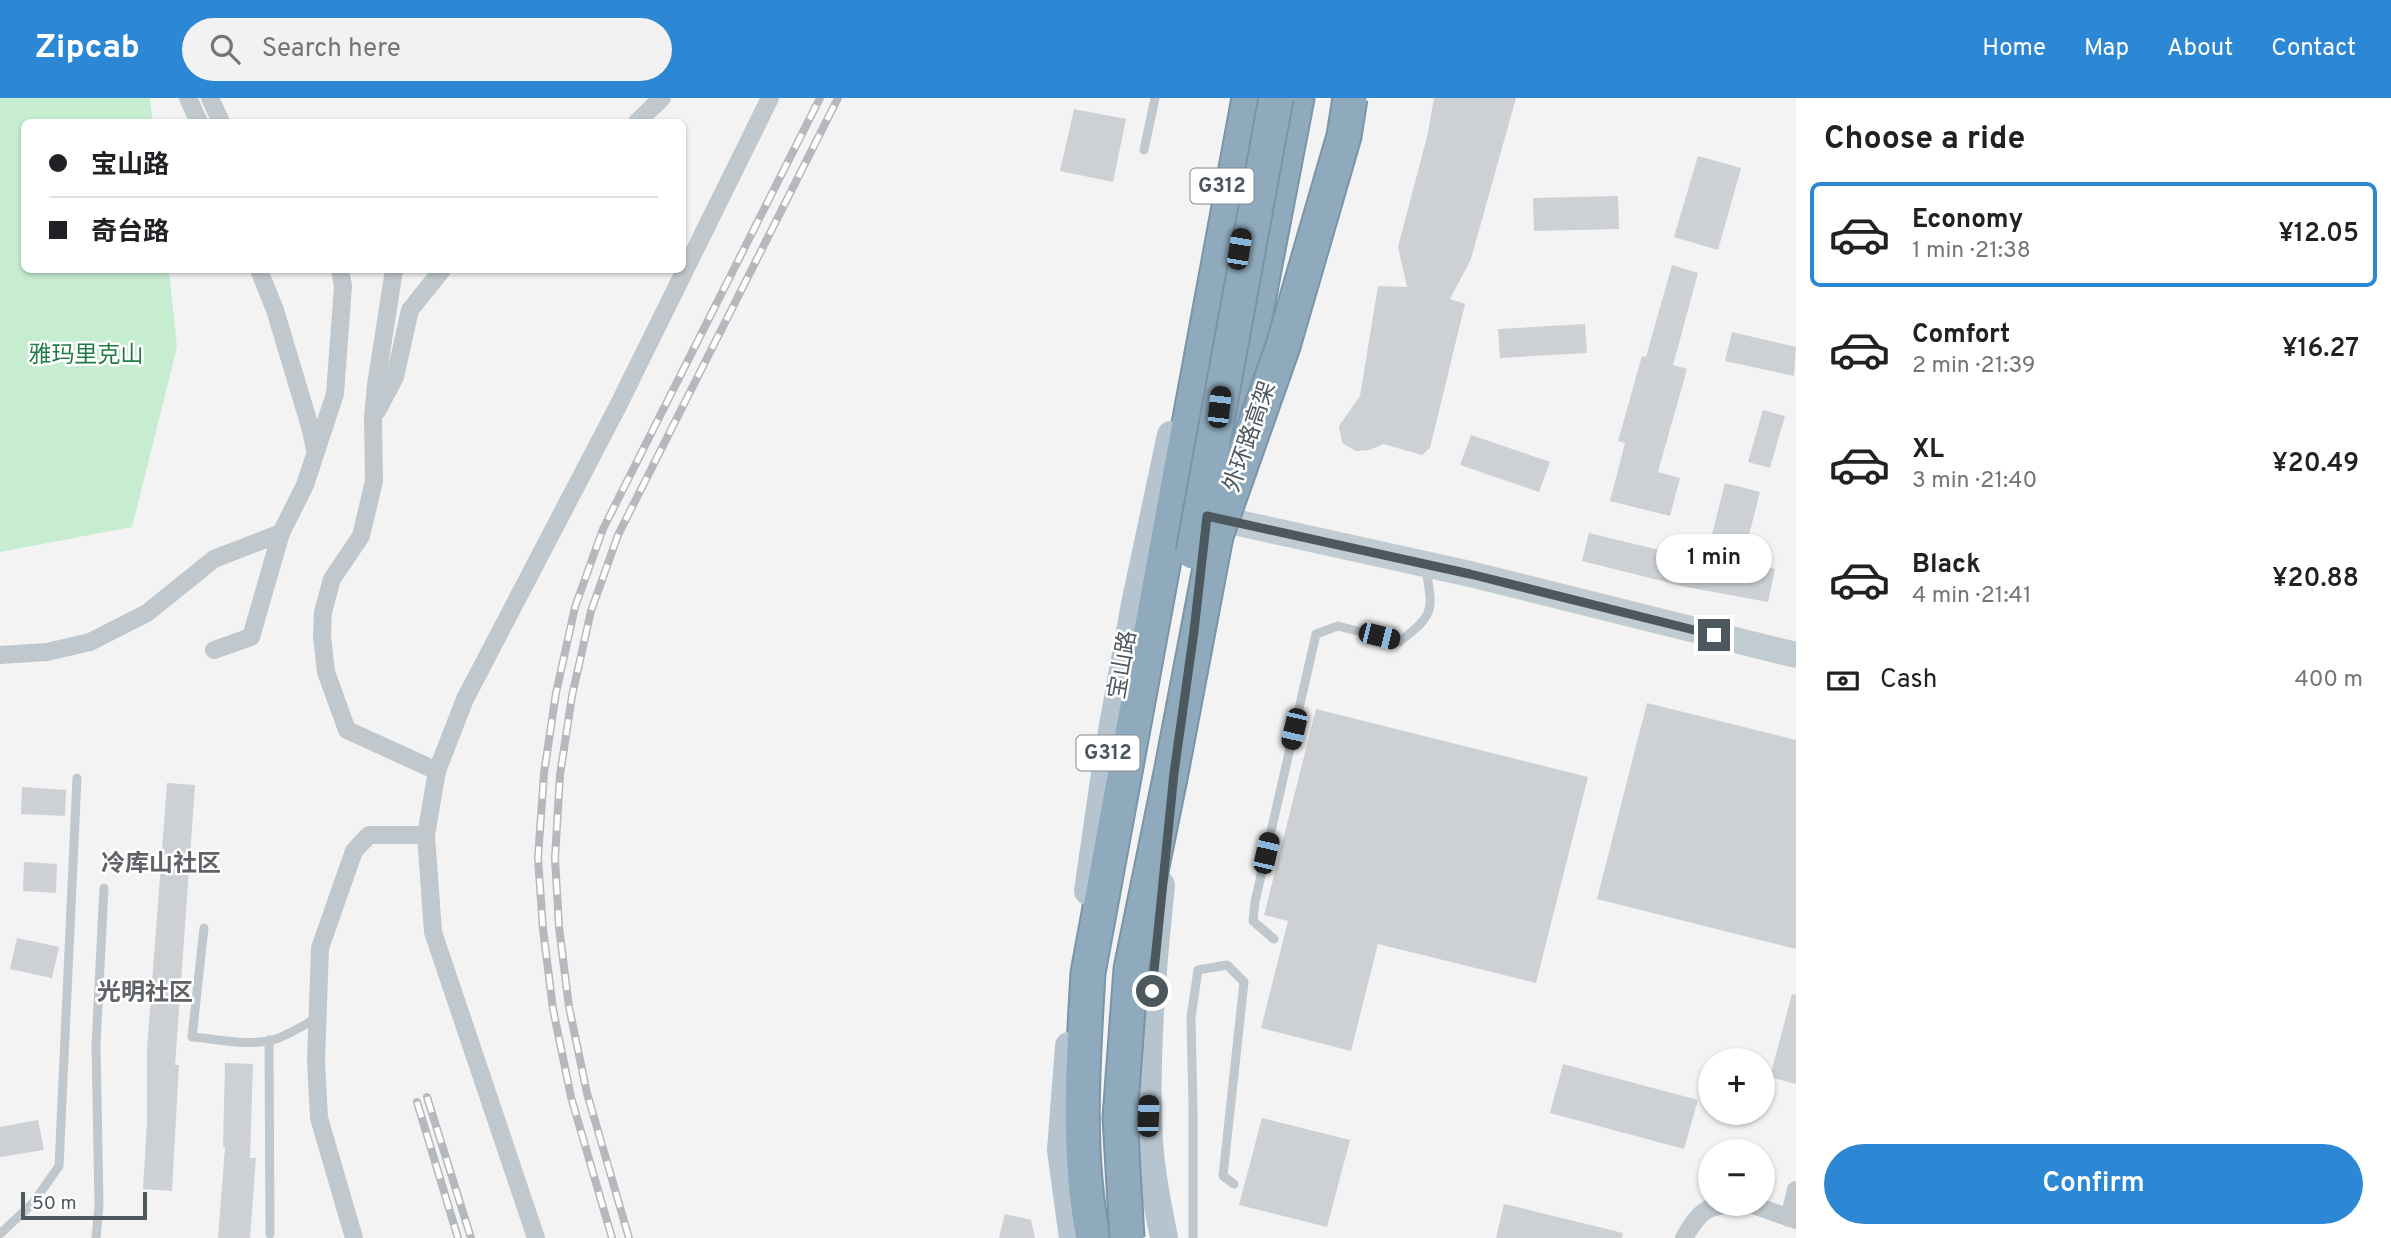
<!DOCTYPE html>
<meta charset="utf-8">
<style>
body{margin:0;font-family:Overpass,"Noto Sans SC",sans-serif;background:#f2f2f2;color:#202124;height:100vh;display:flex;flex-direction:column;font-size:26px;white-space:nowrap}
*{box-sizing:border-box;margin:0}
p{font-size:23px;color:#757577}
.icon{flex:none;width:38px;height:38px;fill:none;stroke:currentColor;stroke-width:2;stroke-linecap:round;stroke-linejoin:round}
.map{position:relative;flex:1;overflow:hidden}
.drawer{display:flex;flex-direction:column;background:#fff;width:595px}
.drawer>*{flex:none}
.top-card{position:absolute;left:21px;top:21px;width:665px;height:154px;border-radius:10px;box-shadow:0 2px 5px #0004;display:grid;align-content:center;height:154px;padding:0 28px;background:#fff}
.fabs{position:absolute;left:1698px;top:950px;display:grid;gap:14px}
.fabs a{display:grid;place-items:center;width:77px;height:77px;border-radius:50%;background:#fff;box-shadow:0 2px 5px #0004;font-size:35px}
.scale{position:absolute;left:21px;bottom:18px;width:126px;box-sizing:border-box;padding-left:7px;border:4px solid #4c585e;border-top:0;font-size:19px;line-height:24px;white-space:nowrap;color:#4c585e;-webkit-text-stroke:5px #fff;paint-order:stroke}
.end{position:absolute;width:32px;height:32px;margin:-16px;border:9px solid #4c585e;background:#fff;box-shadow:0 0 0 4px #fff}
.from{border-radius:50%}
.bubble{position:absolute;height:49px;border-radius:24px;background:#fff;box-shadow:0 2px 5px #0004;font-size:23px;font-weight:600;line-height:49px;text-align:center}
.car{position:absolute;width:21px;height:42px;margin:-21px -10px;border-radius:9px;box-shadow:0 0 5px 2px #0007;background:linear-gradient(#222 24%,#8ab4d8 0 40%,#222 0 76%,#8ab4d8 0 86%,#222 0)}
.top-card b{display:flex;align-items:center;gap:24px;height:66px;font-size:26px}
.top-card b+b{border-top:2px solid #e0e0e0}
.top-card i{width:18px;height:18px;background:#202124}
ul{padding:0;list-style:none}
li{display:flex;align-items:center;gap:21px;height:105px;margin:0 14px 10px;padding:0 14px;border:4px solid transparent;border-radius:10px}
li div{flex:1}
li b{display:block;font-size:26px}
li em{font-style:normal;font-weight:600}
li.on{border-color:#2c88d5}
li>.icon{width:63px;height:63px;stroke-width:1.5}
h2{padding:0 28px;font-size:32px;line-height:84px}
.pay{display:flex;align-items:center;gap:18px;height:77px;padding:0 28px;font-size:26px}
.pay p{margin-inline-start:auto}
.primary-button{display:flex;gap:14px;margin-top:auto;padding:14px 28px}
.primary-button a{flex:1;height:80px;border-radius:42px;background:#2c88d5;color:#fff;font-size:28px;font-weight:600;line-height:80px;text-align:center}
header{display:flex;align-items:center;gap:42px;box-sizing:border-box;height:98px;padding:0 35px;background:#2c88d5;color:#fff}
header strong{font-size:33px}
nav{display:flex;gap:38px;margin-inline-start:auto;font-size:24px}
.search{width:490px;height:63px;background:#f2f2f2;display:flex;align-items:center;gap:18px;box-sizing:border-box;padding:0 24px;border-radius:38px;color:#757577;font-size:26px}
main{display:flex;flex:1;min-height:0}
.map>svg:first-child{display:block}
.green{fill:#c7edd1}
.building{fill:#cdd0d4}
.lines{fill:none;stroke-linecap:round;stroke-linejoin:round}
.highway-casing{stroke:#7b95a8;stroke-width:37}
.lane{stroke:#c0c8cd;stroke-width:9}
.street{stroke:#c0c8cd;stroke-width:18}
.secondary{stroke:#c0cbd2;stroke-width:26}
.primary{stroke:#b5c4ce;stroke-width:28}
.highway{stroke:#8faabc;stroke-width:33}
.rail-casing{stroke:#b5b8bc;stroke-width:8}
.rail{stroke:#fff;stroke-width:5;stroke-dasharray:16;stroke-linecap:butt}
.highway-bridge-casing{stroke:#7b95a8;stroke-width:37;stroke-linecap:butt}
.highway-bridge{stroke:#8faabc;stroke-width:33}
.route{stroke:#4c585e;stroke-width:9}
.labels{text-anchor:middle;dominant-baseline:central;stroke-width:5;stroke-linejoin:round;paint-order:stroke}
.shield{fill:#fff;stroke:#828a8e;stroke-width:2}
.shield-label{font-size:21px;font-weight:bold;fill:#4c585e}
.park-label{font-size:23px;fill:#217b44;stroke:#fff}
.street-label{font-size:23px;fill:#4c585e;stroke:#fff}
.neighbourhood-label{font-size:24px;font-weight:bold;fill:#5f6367;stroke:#fff}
</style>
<header>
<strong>Zipcab</strong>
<div class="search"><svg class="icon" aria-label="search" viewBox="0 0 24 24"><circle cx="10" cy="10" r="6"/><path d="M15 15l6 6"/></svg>Search here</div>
<nav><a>Home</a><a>Map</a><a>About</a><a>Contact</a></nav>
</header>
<main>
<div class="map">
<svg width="1796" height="1140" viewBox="0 0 1796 1140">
<rect width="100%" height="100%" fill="#f4f3f3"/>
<path class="green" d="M0 0H150L153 24H24V172H169L177 249 132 429 0 454Z"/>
<g class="building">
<path d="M1434 0H1516L1471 161 1450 201 1465 206 1430 350 1422 357 1383 346 1370 352 1356 353 1342 345 1339 328 1360 298 1378 188 1407 189 1398 149 1428 35Z"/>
<path d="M1074 11 1126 21 1113 84 1060 73Z"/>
<path d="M1698 58 1741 70 1718 152 1674 139Z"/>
<path d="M1618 98 1619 131 1534 133 1533 100Z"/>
<path d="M1672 167 1698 175 1673 267 1687 271 1658 374 1680 380 1670 418 1610 403 1625 345 1618 343 1642 258 1646 259Z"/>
<path d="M1585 226 1587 255 1500 260 1498 231Z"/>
<path d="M1732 234 1796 249 1794 278 1725 263Z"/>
<path d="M1763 312 1785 318 1770 370 1748 364Z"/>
<path d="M1471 337 1550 364 1539 394 1460 367Z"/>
<path d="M1725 385 1760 394 1742 464 1775 471 1768 504 1686 489 1582 463 1589 435 1700 462 1702 455 1707 456Z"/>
<path d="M1647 605 1796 642V851L1597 801Z"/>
<path d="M1316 611 1588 679 1536 885 1378 846 1351 953 1261 930 1288 823 1264 817Z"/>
<path d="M167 685 195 687 175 967H179L172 1093 143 1091 147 1024V951Z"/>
<path d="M22 689 66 692 65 718 21 716Z"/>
<path d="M24 764 57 766 56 795 23 793Z"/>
<path d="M17 840 59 849 52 880 10 871Z"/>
<path d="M1792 896 1796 897V986L1770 979Z"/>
<path d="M225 965 253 966 250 1060H256L250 1140H218L225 1049H223Z"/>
<path d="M1563 966 1698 1002 1684 1051 1550 1015Z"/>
<path d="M1262 1020 1350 1042 1327 1129 1239 1107Z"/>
<path d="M38 1022 44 1052 0 1059V1029Z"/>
<path d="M1504 1106 1623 1135 1622 1140H1496Z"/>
<path d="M1005 1116 1031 1122 1035 1140H999Z"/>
</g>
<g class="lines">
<defs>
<g id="highway">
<path d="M1227 341 1244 276 1297 0"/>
<path d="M1093 1140C1076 1052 1083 964 1088 875L1249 0"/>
</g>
</defs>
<use href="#highway" class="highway-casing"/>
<g class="lane">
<path d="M1144 52 1155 0"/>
<path d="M204 830 192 939C219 941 250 949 276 941 290 936 304 927 317 920"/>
<path d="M1274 841 1253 823 1255 804 1316 536 1338 528 1399 544C1435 516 1433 514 1426 471"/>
<path d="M269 942 270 1136"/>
<path d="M0 1136 33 1105 59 1068 77 680"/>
<path d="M96 1140 99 1107 96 947 104 790"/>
<path d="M1193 1140V1011L1191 919 1198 872 1227 867 1244 884 1223 1078 1234 1086"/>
</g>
<g class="street">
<path d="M188 0 199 24"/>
<path d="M210 0 221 24"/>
<path d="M637 24 662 0"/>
<path d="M259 172 275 212 311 332 315 352"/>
<path d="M394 172 376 287 373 319 374 383 361 438 332 481 323 514 322 538 326 574 347 632 437 673"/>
<path d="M377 313 395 279 410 212 442 172"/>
<path d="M214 552 251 539 281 435 305 387 335 296 343 188 340 172"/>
<path d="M0 557 47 554 90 544 147 515 214 461 281 435"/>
<path d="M1750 1106 1796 1122"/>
<path d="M1789 1120 1796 1092"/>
<path d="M354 1140 319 1020 316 963 320 850 354 753 369 737H426"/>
<path d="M536 1140 433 834 426 737 437 673 465 601 618 308 770 0"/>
<path d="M1684 1140C1701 1110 1708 1107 1742 1106"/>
</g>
<path class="secondary" d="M1207 418 1470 476 1796 557"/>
<g class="primary">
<path d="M1161 787C1153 864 1146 941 1148 1018 1148 1059 1156 1100 1164 1140"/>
<path d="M1088 793 1108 655 1135 506 1171 337"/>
<path d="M1069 948 1061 1052 1073 1140"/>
</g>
<use href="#highway" class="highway"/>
<defs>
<g id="rail">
<path d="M427 999 471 1140"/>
<path d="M417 1004 458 1140"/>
<path d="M612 1140 571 999 553 911 543 831 538 760 544 675 556 595 575 509 603 431 820 0"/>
<path d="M629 1140 587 995 569 909 559 829 555 760 560 677 572 598 591 513 618 437 838 0"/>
</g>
</defs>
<use href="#rail" class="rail-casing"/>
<use href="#rail" class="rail"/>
<defs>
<g id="highway-bridge">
<path d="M1193 454 1276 0"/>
<path d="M1127 1140 1120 1020 1131 871 1171 675 1216 438 1283 248 1344 38 1350 0"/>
</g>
</defs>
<use href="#highway-bridge" class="highway-bridge-casing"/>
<use href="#highway-bridge" class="highway-bridge"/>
</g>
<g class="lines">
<path class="route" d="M1152 893 1174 675 1194 533 1207 418 1470 476 1714 537"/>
</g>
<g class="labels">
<g class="shield">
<rect x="1190.5" y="70.5" width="63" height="35" rx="5"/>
<rect x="1076.5" y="637.5" width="63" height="35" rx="5"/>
</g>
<g class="shield-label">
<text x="1222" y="88">G312</text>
<text x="1108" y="655">G312</text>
</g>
<g class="park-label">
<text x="86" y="258">雅玛里克山</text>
</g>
<g class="street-label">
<text transform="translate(1251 339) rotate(-71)">外环路高架</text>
<text transform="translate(1124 567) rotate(-80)">宝山路</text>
</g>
<g class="neighbourhood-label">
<text x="161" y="767">冷库山社区</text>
<text x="145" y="896">光明社区</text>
</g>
</g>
</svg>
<div class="fabs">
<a>+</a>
<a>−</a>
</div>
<div class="scale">50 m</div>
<i class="end from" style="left:1152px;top:893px"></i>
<i class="end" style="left:1714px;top:537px"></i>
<div class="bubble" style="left:1656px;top:436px;width:116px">1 min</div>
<i class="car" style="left:1239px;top:151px;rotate:9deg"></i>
<i class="car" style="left:1219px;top:309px;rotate:6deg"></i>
<i class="car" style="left:1379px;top:538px;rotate:104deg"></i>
<i class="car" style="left:1294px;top:631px;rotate:193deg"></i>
<i class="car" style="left:1266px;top:755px;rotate:13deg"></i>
<i class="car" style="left:1148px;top:1018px;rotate:2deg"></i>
<div class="top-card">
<b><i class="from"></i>宝山路</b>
<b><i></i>奇台路</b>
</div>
</div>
<section class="drawer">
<h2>Choose a ride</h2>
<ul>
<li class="on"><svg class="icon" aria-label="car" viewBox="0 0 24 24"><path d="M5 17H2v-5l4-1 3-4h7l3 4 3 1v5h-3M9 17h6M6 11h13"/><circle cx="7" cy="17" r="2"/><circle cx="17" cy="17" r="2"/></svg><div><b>Economy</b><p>1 min · 21:38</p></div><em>¥12.05</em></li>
<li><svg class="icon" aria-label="car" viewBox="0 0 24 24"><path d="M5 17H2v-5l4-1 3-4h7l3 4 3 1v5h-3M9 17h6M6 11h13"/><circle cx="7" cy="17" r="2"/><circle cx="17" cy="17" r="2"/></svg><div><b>Comfort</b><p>2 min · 21:39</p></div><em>¥16.27</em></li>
<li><svg class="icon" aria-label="car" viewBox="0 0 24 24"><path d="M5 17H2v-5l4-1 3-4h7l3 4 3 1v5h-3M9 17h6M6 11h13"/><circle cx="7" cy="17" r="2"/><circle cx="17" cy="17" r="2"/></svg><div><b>XL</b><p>3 min · 21:40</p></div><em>¥20.49</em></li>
<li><svg class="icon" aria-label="car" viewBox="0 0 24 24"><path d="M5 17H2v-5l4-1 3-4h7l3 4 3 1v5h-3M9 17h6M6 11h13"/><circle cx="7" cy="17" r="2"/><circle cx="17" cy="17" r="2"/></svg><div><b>Black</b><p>4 min · 21:41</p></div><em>¥20.88</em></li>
</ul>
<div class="pay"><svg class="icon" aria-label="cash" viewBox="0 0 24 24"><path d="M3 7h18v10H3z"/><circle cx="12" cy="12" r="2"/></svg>Cash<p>400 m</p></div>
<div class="primary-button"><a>Confirm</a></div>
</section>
</main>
